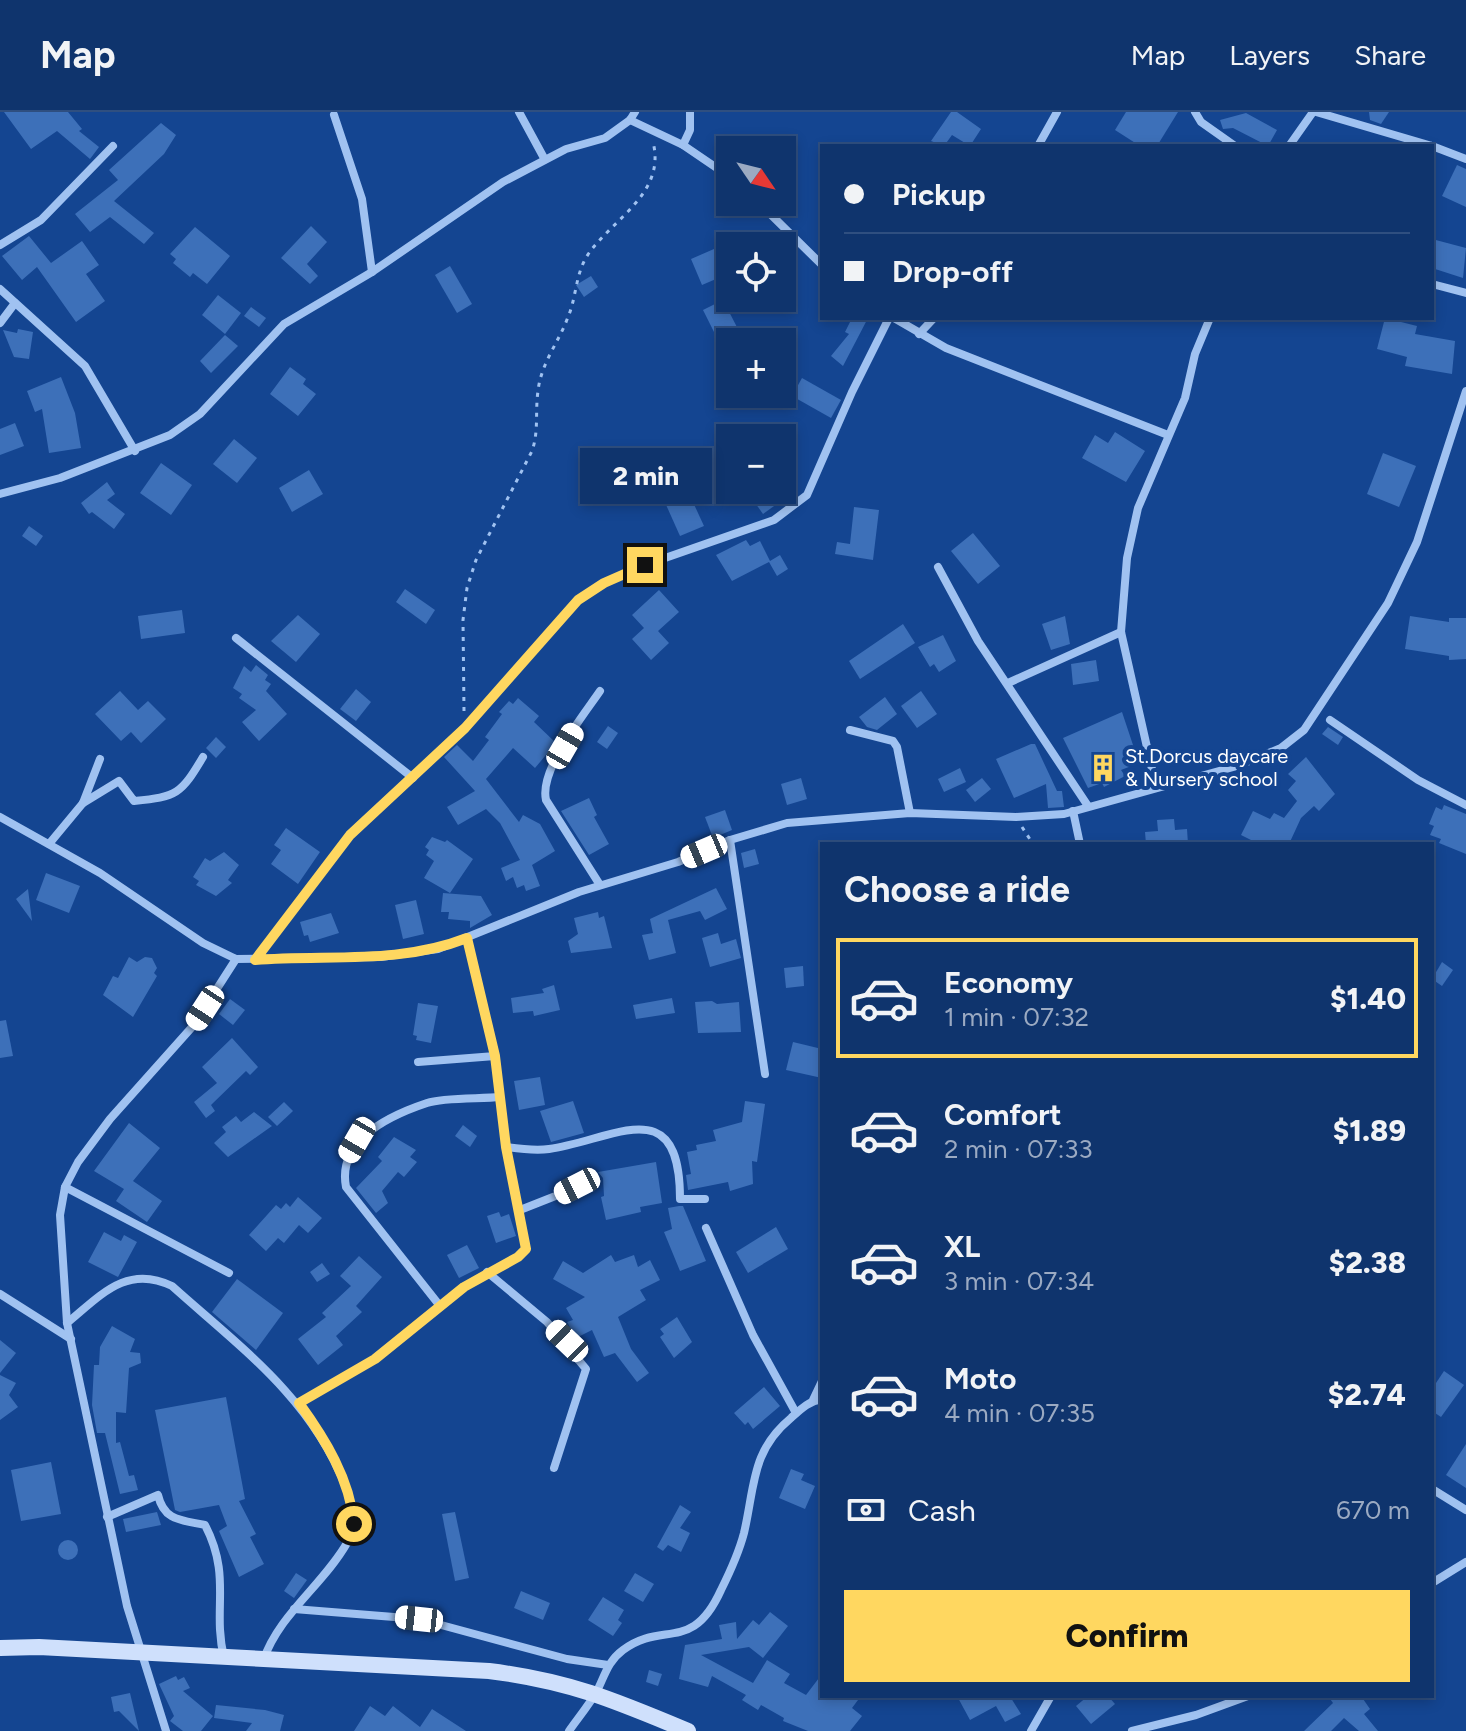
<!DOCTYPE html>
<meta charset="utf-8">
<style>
body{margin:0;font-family:Figtree,sans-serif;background:#183c72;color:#f1f3f6;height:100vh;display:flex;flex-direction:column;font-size:30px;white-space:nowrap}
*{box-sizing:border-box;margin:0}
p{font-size:26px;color:#9baac2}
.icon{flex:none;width:44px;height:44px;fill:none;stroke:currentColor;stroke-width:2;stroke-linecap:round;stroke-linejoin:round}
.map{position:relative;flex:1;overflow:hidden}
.panel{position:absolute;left:820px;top:730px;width:614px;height:856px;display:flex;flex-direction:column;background:#0f346d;border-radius:0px;box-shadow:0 4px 12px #0003,0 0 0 2px #2f4f80}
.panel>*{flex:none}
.banner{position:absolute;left:820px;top:32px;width:614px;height:176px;border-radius:0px;box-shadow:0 4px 12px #0003,0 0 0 2px #2f4f80;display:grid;align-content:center;height:176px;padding:0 24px;background:#0f346d}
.needle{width:52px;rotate:125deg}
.controls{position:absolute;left:716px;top:24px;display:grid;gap:16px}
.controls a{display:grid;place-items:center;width:80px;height:80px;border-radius:0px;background:#0f346d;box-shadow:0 4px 12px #0003,0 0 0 2px #2f4f80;font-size:40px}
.end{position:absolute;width:36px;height:36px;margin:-18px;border:10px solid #ffd760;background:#111;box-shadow:0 0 0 4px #111}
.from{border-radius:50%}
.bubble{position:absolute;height:56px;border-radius:0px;background:#0f346d;box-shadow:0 4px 12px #0003,0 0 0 2px #2f4f80;font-size:26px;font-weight:800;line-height:56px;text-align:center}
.car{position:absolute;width:24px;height:48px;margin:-24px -12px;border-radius:10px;box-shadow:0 0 6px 2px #0007;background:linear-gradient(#fff 24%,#345 0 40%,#fff 0 76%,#345 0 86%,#fff 0)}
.banner b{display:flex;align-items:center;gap:28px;height:76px;font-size:30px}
.banner b+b{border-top:2px solid #2f4f80}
.banner i{width:20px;height:20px;background:#f1f3f6}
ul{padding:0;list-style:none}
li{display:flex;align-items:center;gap:24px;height:120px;margin:0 16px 12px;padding:0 8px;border:4px solid transparent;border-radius:0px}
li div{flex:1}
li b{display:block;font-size:30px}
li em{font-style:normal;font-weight:800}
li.selected{border-color:#ffd760}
li>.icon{width:72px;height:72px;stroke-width:1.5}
h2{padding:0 24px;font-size:36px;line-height:96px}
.pay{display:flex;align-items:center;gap:20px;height:88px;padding:0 24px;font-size:30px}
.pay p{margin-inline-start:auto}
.cta{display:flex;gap:16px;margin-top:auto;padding:16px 24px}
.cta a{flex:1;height:92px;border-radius:0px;background:#ffd760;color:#111;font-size:32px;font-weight:800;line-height:92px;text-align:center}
header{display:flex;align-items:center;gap:48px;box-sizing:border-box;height:112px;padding:0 40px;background:#0f346d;border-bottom:2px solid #2f4f80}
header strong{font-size:38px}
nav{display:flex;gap:44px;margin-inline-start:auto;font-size:28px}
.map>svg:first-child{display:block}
.building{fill:#3d70b9}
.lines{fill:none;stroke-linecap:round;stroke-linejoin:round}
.path{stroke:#a0c2f1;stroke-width:3;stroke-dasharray:4 6;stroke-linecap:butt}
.street{stroke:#a0c2f1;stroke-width:8}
.secondary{stroke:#cfe0fc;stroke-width:16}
.route{stroke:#ffd760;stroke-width:10}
.labels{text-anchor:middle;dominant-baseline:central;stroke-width:8;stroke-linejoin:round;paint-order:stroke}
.poi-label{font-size:20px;fill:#fff;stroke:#144591;text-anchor:start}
</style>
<header>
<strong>Map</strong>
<nav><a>Map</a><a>Layers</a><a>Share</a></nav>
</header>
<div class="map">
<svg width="1466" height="1619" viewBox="0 0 1466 1619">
<rect width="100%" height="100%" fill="#144591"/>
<g class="building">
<path d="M4 0H68L82 17 79 19 99 35 90 47 57 19 31 37Z"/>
<path d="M951 0H957L981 17 970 34 952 23 944 34 931 29Z"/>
<path d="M1126 0H1178L1157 34H1140L1115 18Z"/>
<path d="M1369 0H1389L1381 12 1370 8Z"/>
<path d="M1246 1 1277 18 1268 34 1233 16 1223 17 1220 8Z"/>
<path d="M161 11 176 23 164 42 114 89 154 121 144 132 110 105 90 120 75 102 118 68 109 58Z"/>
<path d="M1457 53 1466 57V95L1442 84Z"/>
<path d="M311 114 327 130 307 152 318 164 310 172 281 146Z"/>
<path d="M195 115 230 144 207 172 193 161 190 165 173 151 176 147 170 142Z"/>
<path d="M753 120 759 134H730V161L702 173 691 147Z"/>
<path d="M29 124 51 151 82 129 99 153 86 162 105 189 76 210 37 155 22 168 2 144Z"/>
<path d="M1432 127 1466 136 1463 166 1432 156Z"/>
<path d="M450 154 472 192 457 201 435 163Z"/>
<path d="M591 164 598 175 584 185 576 173Z"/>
<path d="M218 183 241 201 225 222 202 203Z"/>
<path d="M723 188 740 221 720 232 703 198Z"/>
<path d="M251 195 266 206 259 215 244 204Z"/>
<path d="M852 206H868L843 254 831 244 849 222 845 220Z"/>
<path d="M1385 206 1417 214 1415 222 1455 229 1452 262 1405 254 1407 245 1377 237Z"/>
<path d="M18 217 33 220 29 247 14 245 3 218 17 221Z"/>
<path d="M225 223 238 234 211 261 200 249Z"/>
<path d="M290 255 306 267 303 272 316 282 298 304 270 282Z"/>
<path d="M61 265 75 301 81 336 49 341 42 297 35 300 27 279Z"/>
<path d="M802 266 841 288 831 306 792 284Z"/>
<path d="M15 311 24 334 0 343V317Z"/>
<path d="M1115 320 1145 339 1126 370 1082 346 1095 323 1108 331Z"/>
<path d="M234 327 257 346 237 371 213 352Z"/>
<path d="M1383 341 1416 354 1399 395 1367 382Z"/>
<path d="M161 351 192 373 171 403 140 381Z"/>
<path d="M309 358 323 382 292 400 279 376Z"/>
<path d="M107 370 115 382 107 388 125 402 114 417 92 400 89 402 81 391Z"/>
<path d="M686 375 704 414 680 424 663 386Z"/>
<path d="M746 378H773L781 389 763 402Z"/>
<path d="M854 395 879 398 873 448 835 442 837 430 850 432Z"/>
<path d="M29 414 43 424 36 434 22 424Z"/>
<path d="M973 421 1000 454 978 472 951 439Z"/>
<path d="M746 428 750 434 760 429 770 449 780 443 788 457 777 464 769 450 732 469 716 443Z"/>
<path d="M405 477 435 498 426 512 396 490Z"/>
<path d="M659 478 679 500 658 519 669 531 651 548 632 527 644 516 632 503Z"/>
<path d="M182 498 185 521 141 527 138 504Z"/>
<path d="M298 503 320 522 296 550 271 529Z"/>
<path d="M1065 504 1070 532 1051 538 1042 512Z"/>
<path d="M1410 504 1449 510V506H1466V547L1449 548V544L1405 537Z"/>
<path d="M903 512 915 531 860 567 849 549Z"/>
<path d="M943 523 956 549 939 560 934 552 930 555 918 535Z"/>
<path d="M1096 548 1099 569 1073 573 1071 552Z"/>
<path d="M256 553 268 563 265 568 271 572 266 579 287 602 259 629 242 610 256 598 239 586 242 582 233 576 244 554 251 560Z"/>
<path d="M356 577 371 590 356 609 340 597Z"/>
<path d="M120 579 138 598 148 589 166 607 141 631 131 620 121 629 95 602Z"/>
<path d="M921 579 937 602 917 616 901 594Z"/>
<path d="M885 585 897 602 877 618 867 615 859 605Z"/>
<path d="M518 586 539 604 534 610 556 631 535 656 513 636 486 667 519 710 523 703 540 712 555 739 532 753 540 774 526 779 524 773 517 776 513 765 506 769 501 756 520 748 500 711 486 697 458 713 447 695 475 679 444 645 457 633 473 649 489 628 485 625 502 602 499 600 509 589 513 592Z"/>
<path d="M1122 600 1139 651 1121 658 1125 664 1104 675 1102 671 1088 676 1063 626Z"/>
<path d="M608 614 618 621 607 637 597 630Z"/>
<path d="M1328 615 1343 625 1338 633 1322 622Z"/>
<path d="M216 625 226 635 216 646 206 636Z"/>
<path d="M1031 632H1035L1057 679H1062L1064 695 1048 696 1046 672 1014 686 996 647Z"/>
<path d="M1306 645 1335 682 1319 699 1314 694 1301 706 1289 732H1259L1241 723 1253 699 1270 707 1274 701 1284 706 1297 689 1288 678 1296 669 1288 662Z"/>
<path d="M960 656 966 670 944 680 938 667Z"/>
<path d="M801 666 807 687 787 693 781 672Z"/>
<path d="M982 666 991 677 975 690 966 678Z"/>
<path d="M589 686 597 703 594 705 609 732 589 743 561 699Z"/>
<path d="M1444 693 1466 702V742L1439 731 1441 727 1430 723 1434 714 1429 712 1436 695 1442 698Z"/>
<path d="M725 698 732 718 713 726 705 705Z"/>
<path d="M1174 707 1175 718 1187 717 1188 732H1146L1145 720 1158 719 1157 708Z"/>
<path d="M286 716 320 740 298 772 271 752 281 738 274 733Z"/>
<path d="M432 725 445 730 447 728 473 747 450 781 424 766 434 749 426 743 429 738 425 735Z"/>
<path d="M755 737 759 752 744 756 741 741Z"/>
<path d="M224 740 239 753 228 768 232 771 216 784 196 773 199 769 193 765 205 746 210 749Z"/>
<path d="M46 761 80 774 69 801 36 788Z"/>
<path d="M716 776 727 797 705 808 700 799 668 808 676 841 649 848 642 823 653 821 650 807Z"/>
<path d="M28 777 32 809 16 787Z"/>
<path d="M443 781 481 784 492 803 470 816V809L448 807 449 800H441Z"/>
<path d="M416 788 424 822 403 827 395 793Z"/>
<path d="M598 800 599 806 604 804 612 836 571 841 568 829 578 822 574 806Z"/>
<path d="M331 801 339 821 310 830 308 823 304 824 300 810Z"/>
<path d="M718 821 721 832 736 827 741 846 710 855 702 826Z"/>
<path d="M129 845 137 850 145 845 152 846 157 856 154 861 157 864 133 905 103 883 113 864 118 866Z"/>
<path d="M1442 850 1453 858 1442 874 1432 867Z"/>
<path d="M803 854 804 874 786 876 784 856Z"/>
<path d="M554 873 560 898 534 904 533 899 513 901 511 886 544 881 542 877Z"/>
<path d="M672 886 675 901 636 907 633 893Z"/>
<path d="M230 887 245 898 233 913 219 902Z"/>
<path d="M712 889 717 892 739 890 741 920 698 921 695 890Z"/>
<path d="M418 891 438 894 431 931 416 928 417 924 413 923Z"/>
<path d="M6 908 13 944 0 946V909Z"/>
<path d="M232 926 258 955 250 963 246 959 211 993 215 999 206 1006 194 990 217 971 202 955Z"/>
<path d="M793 930 822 937V966L786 958Z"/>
<path d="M540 965 545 993 519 998 514 969Z"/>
<path d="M573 989 584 1021 551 1030 540 999Z"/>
<path d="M745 989 765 992 757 1050 752 1049 753 1072 730 1079 728 1070 688 1078 686 1063 691 1062 687 1040 697 1038 696 1033 716 1029 713 1018 742 1010Z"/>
<path d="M284 990 293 999 277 1014 268 1005Z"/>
<path d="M254 1000 272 1014 228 1045 214 1031 226 1020 222 1015 236 1004 241 1010Z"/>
<path d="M129 1011 160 1036 133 1069 162 1089 147 1110 116 1089 124 1077 94 1059Z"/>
<path d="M463 1013 477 1024 470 1035 455 1024Z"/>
<path d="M394 1025 416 1038 410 1045 417 1050 404 1065 398 1060 382 1079 388 1091 376 1101 356 1076 382 1049 378 1045Z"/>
<path d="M656 1050 662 1091 640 1095 641 1100 606 1108 601 1085 604 1084 603 1066 598 1060Z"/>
<path d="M298 1085 322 1106 308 1121 299 1113 284 1131 278 1126 266 1139 249 1123 276 1093 281 1097 286 1091 290 1095Z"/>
<path d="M679 1094H683L706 1149 680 1159 664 1120 672 1117 668 1096Z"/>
<path d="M499 1100 501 1105 509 1102 516 1124 496 1131 487 1104Z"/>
<path d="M776 1115 788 1137 748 1161 736 1140Z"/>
<path d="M104 1120 121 1129 124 1123 137 1130 118 1165 88 1150Z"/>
<path d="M467 1133 479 1156 459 1166 447 1143Z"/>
<path d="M611 1143 615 1150 634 1143 638 1155 650 1148 660 1168 640 1178 646 1188 618 1205 631 1237 649 1261 637 1270 615 1241 604 1245 592 1218 576 1226 567 1210 573 1208 566 1196 585 1185 553 1167 563 1149 583 1161Z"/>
<path d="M359 1144 382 1165 356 1194 362 1200 336 1224 343 1233 318 1253 298 1227 326 1205 322 1201 351 1174 340 1164Z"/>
<path d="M322 1151 330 1162 317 1170 310 1160Z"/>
<path d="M237 1167 283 1201 256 1238 212 1200Z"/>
<path d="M677 1205 692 1230 674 1246 660 1225 664 1222 660 1217Z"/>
<path d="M112 1214 135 1227 130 1240 140 1241 141 1251 129 1256 126 1301 116 1300V1331L120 1330 129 1364 134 1363 138 1378 120 1382 105 1321H97L92 1293 94 1253H99L100 1235Z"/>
<path d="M0 1228 16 1241 0 1261Z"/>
<path d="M1444 1259 1464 1273 1441 1305 1432 1299V1277Z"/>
<path d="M0 1263 16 1271 9 1283 18 1295 0 1308Z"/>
<path d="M764 1275 780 1294 753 1317 748 1310 745 1313 734 1301Z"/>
<path d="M226 1285 245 1387 239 1389 256 1422 250 1425 264 1452 239 1465 219 1419 227 1414 219 1393 180 1400 175 1398 155 1298Z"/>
<path d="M1466 1332V1376L1446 1363Z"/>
<path d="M51 1350 61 1402 21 1409 11 1358Z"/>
<path d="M791 1357 804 1362 801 1368 815 1374 805 1397 779 1386Z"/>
<path d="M680 1393 691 1400 680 1416 690 1421 681 1440 668 1433 663 1439 657 1435Z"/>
<path d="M157 1400 161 1413 126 1420 123 1407Z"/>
<path d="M455 1400 469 1466 455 1469 442 1402Z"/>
<circle cx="68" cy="1438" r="10"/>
<path d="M296 1461 307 1468 294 1486 284 1479Z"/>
<path d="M635 1461 654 1472 643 1490 624 1479Z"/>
<path d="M521 1479 550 1491 543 1508 514 1496Z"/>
<path d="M603 1485 624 1498 618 1508 622 1511 613 1524 588 1508Z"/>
<path d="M770 1500 788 1514 763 1546 749 1535 701 1543 753 1571 767 1548 790 1562 784 1571 806 1583 822 1562V1584H861L852 1596 862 1604 850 1619H808L783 1609 784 1606 761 1593 758 1598 742 1588 746 1583 712 1564 708 1575 679 1567 685 1533 722 1527 719 1513 736 1510 737 1527 753 1508 759 1513Z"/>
<path d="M649 1558 662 1562 658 1574 646 1570Z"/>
<path d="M176 1564 178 1568 184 1565 190 1576 183 1579 213 1604 201 1619H183L170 1609 174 1604 159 1572Z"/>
<path d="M130 1581 139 1619 119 1599 114 1600 111 1585Z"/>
<path d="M957 1584H1015L1011 1586 1021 1602 1005 1610 996 1594 970 1608Z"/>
<path d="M1088 1584H1108L1115 1592 1091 1612 1076 1594Z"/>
<path d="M1328 1584H1361L1370 1597 1364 1602 1378 1619H1359L1344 1606 1331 1619H1304L1333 1591Z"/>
<path d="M216 1593 265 1598 284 1603 280 1619H246L252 1611 214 1606Z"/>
<path d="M370 1594 385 1604 393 1594 420 1615 432 1597 466 1619H354Z"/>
</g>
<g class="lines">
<g class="path">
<path d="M464 599 463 508 467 476 476 448 532 339C539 319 535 300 538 279 541 251 559 230 568 205 577 184 575 161 589 141 614 106 666 81 653 30"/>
<path d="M1022 715 1033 732"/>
</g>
<g class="street">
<path d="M519 0 544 46"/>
<path d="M1195 0 1201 10 1235 34"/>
<path d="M1316 0 1432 34"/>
<path d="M334 3 362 87 372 160"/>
<path d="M630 8 683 33 730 65"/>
<path d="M683 33 690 18V0"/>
<path d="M1038 34 1057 0"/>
<path d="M1289 34 1313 0"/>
<path d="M1432 34 1466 47"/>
<path d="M758 90 822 153"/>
<path d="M0 133 41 108 113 34"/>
<path d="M1432 172 1466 181"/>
<path d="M0 177 85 254 135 339"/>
<path d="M894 206 946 236 1168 323"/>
<path d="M0 211 15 191"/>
<path d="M919 222 934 206"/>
<path d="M0 382 60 366 170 323 200 302 284 212 372 160 503 70 566 37 605 26 630 8 635 0"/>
<path d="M938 455 978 529 1088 694"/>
<path d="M236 526 413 666"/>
<path d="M1008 571 1121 520"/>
<path d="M600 579C583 604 539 658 546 688L600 773"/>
<path d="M1330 608 1418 668 1466 693"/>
<path d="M850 618 893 629 897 635 910 701"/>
<path d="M1156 675 1121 520 1127 446 1138 396 1185 286 1195 242 1210 206"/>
<path d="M83 691 119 669 134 689C177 685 181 682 203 645"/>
<path d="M1073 699 1080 732"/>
<path d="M0 705 100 761 203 831 236 847 381 845 438 837 579 780 678 750 730 728 787 711 910 701 1016 705 1064 702 1237 654 1281 636 1304 618 1388 491 1417 430 1466 279"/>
<path d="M730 728 765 962"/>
<path d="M49 732 83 691 100 647"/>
<path d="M255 848 350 723 465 616 578 488 604 471 645 453 774 408 807 383 852 280 889 206"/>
<path d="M418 950 495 944"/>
<path d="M506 1035C520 1037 535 1039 549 1037 614 1028 680 977 680 1087H705"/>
<path d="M65 1075 229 1161"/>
<path d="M520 1098 596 1068"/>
<path d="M706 1116 753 1223 796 1301"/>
<path d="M487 1160 547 1210 586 1257 554 1356"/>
<path d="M0 1182 71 1227"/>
<path d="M440 1194 346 1075C337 1028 388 1004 427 991 444 985 480 987 500 985"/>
<path d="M67 1211C101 1183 127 1152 172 1174 240 1235 310 1285 345 1373 352 1393 358 1411 347 1431 323 1473 279 1502 263 1549"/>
<path d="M813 1288 822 1269"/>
<path d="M299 1291 375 1247 464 1175 518 1145 526 1137 506 1035 495 944 467 826"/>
<path d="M1432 1377 1466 1398"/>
<path d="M107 1405 158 1383C164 1409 181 1408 205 1413 232 1465 212 1496 224 1546"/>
<path d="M1432 1471 1466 1450"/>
<path d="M294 1497 419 1507 567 1547 608 1553"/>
<path d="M166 1619 127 1494 67 1211 60 1103 65 1075 78 1050 110 1007 193 914 236 847"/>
<path d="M569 1619C578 1606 589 1593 597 1579 605 1563 608 1549 623 1538 663 1508 692 1542 721 1478 730 1460 739 1440 744 1421 755 1374 751 1339 791 1306 801 1297 809 1289 822 1287"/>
<path d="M1031 1619 1051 1584"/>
<path d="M1132 1619 1196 1603 1248 1584"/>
</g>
<path class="secondary" d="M0 1536 39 1535 489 1559C569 1569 614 1588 688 1619"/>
</g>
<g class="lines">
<path class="route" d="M354 1412C350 1367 325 1327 299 1291L375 1247 464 1175 518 1145 526 1137 506 1035 495 944 467 826C398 853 327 842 255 848L350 723 465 616 578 488 604 471 645 453"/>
</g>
<defs>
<symbol id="building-bare" viewBox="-9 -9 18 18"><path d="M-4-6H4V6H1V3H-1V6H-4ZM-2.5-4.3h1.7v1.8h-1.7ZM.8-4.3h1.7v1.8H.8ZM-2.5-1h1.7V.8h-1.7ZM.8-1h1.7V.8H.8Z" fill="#ffd760" stroke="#144591" stroke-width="2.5" paint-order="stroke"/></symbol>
</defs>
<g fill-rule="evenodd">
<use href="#building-bare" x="1083" y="636" width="40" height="40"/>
</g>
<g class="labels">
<g class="poi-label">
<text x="1125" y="644">St.Dorcus daycare<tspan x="1125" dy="23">&amp; Nursery school</tspan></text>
</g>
</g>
</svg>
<div class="controls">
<a><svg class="needle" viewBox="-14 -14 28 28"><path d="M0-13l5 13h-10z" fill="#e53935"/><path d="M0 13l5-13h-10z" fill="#9baac2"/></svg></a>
<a><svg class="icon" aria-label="locate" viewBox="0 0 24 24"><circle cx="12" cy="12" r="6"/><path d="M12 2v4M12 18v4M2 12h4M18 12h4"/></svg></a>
<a>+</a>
<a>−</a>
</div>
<i class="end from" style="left:354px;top:1412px"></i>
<i class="end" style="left:645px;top:453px"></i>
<div class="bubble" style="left:580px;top:336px;width:132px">2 min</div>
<i class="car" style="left:565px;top:634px;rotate:30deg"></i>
<i class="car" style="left:704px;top:739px;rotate:247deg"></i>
<i class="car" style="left:205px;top:896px;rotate:213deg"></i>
<i class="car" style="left:357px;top:1028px;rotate:210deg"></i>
<i class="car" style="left:577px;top:1074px;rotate:243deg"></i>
<i class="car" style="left:567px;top:1229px;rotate:314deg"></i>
<i class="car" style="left:419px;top:1507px;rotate:276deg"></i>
<div class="banner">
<b><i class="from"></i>Pickup</b>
<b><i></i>Drop-off</b>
</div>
<section class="panel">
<h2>Choose a ride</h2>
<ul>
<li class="selected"><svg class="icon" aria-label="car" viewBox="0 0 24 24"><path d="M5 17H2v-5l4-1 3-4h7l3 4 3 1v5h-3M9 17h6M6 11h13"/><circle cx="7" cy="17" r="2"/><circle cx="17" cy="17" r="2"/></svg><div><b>Economy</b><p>1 min · 07:32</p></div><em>$1.40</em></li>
<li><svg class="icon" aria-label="car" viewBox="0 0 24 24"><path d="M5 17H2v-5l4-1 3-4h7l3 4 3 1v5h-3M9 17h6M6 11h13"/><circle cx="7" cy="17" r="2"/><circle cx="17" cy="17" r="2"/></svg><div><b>Comfort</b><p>2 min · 07:33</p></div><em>$1.89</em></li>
<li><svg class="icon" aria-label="car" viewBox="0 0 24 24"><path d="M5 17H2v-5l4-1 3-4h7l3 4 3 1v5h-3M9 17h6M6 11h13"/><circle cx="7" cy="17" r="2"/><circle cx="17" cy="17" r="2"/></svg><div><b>XL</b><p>3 min · 07:34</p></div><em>$2.38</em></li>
<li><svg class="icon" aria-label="car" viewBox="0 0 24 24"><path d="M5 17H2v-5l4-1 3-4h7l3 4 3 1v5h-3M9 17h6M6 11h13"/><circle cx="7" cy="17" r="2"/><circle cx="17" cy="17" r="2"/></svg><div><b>Moto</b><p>4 min · 07:35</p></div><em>$2.74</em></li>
</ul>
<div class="pay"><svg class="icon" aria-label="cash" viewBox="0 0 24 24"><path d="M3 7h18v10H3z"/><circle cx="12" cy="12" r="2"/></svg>Cash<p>670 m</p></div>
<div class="cta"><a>Confirm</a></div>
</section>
</div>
